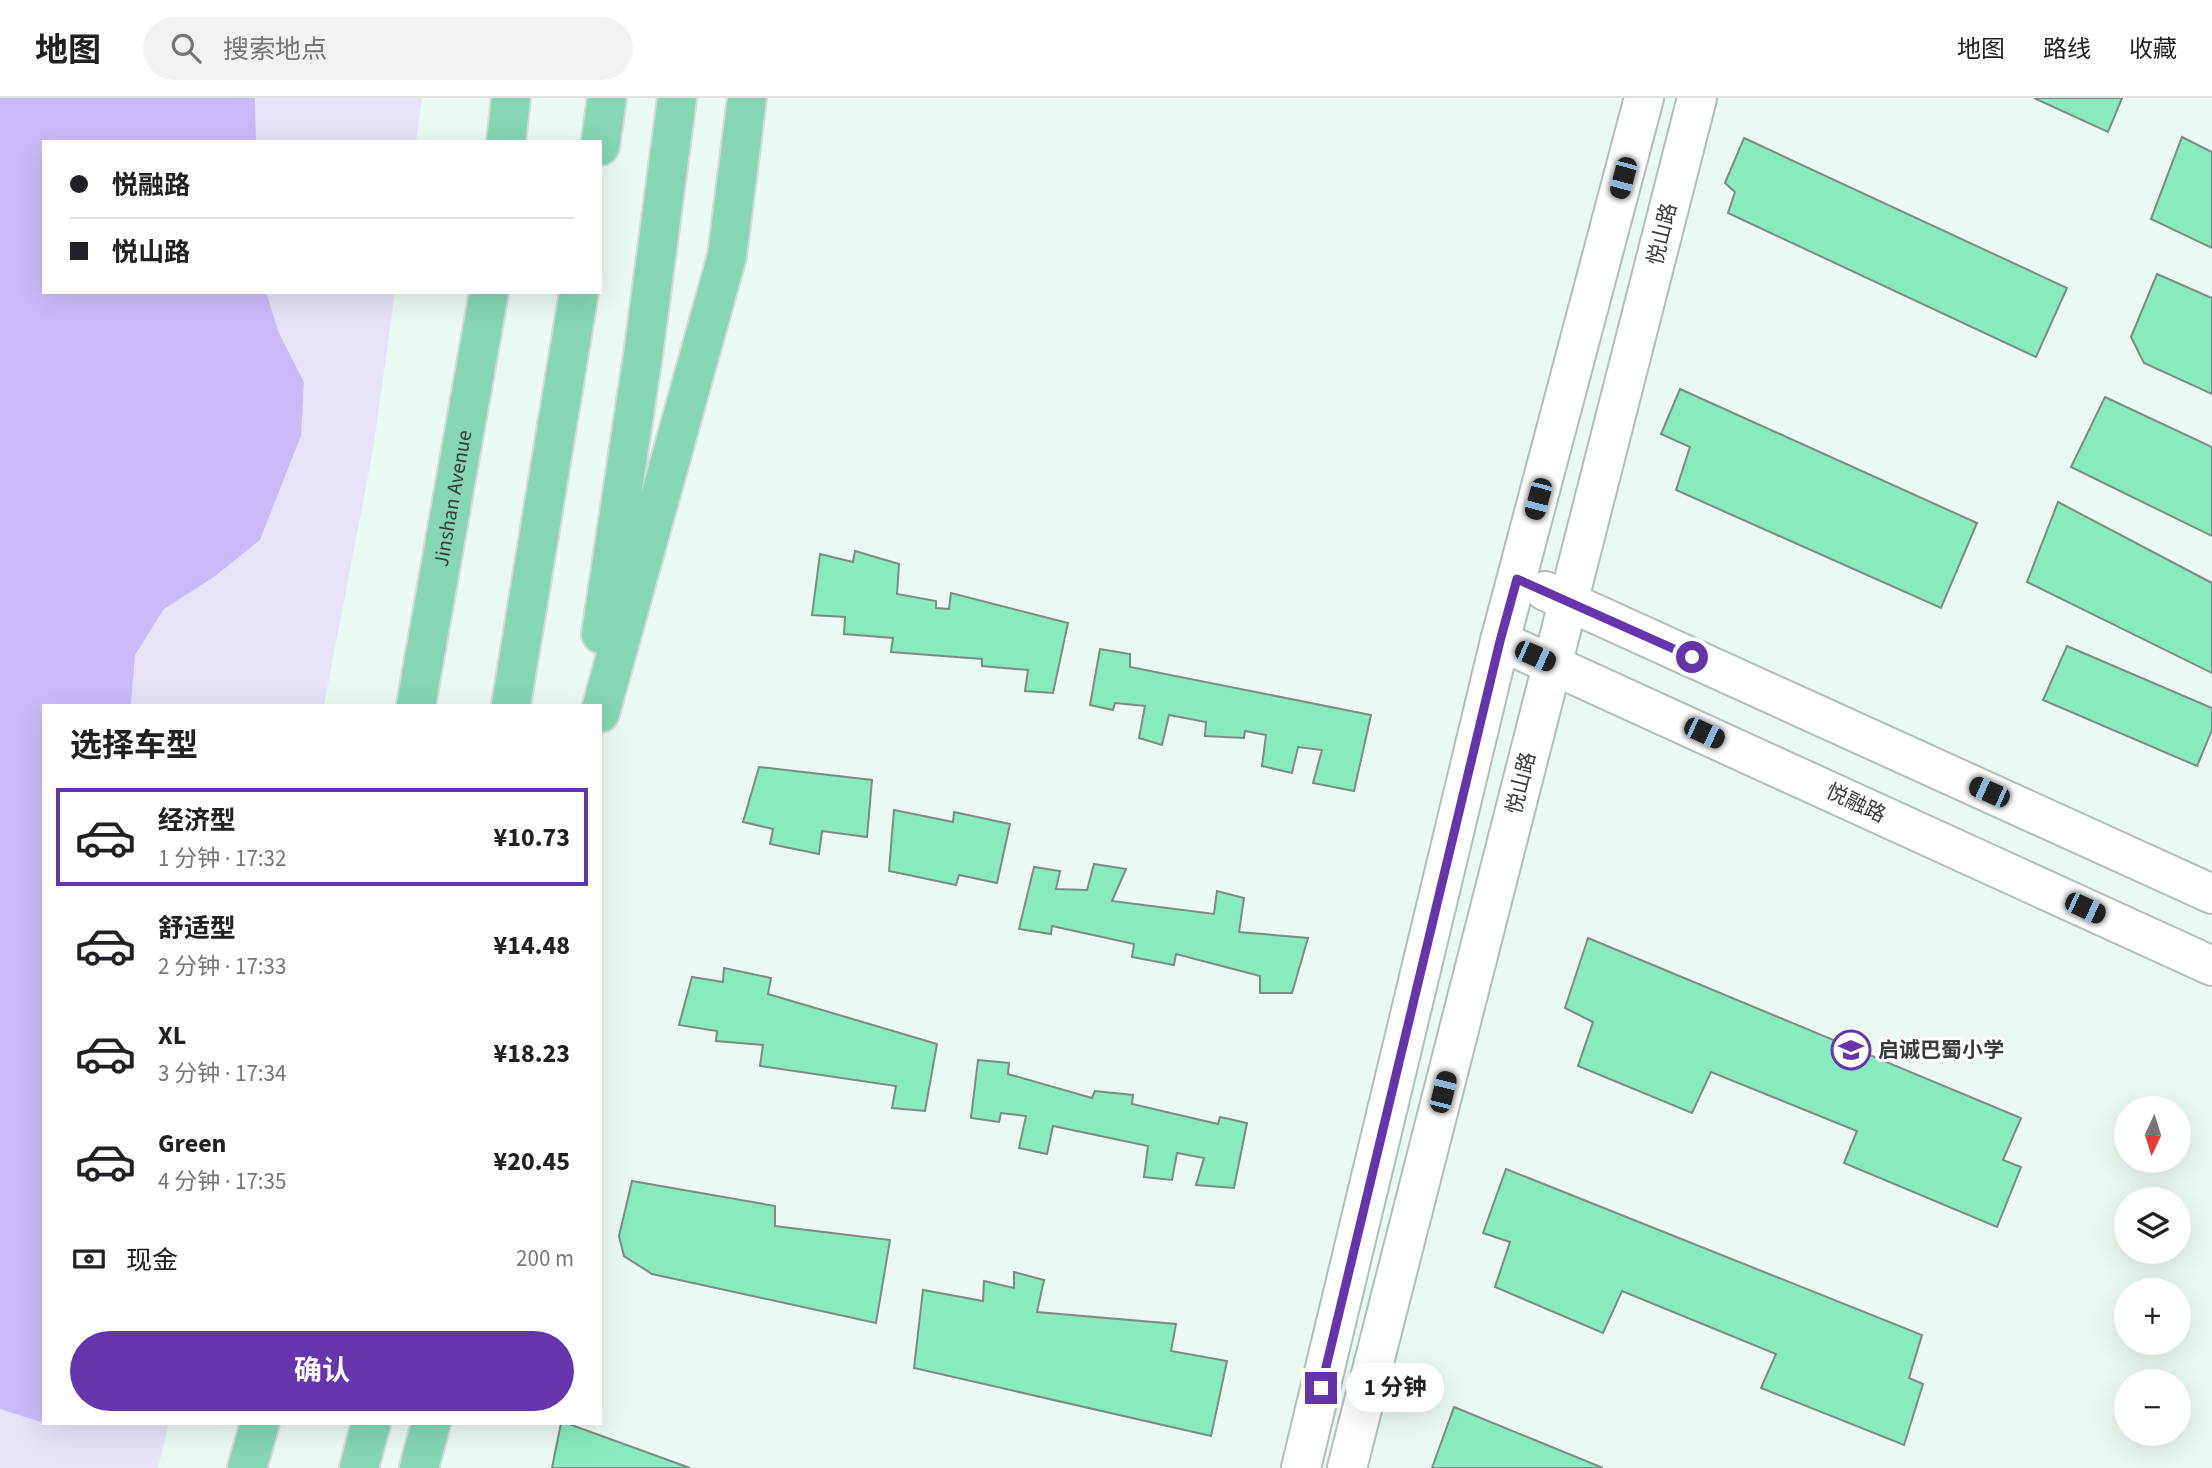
<!DOCTYPE html>
<html lang="zh">
<meta charset="utf-8">
<style>
body{margin:0;font-family:"Source Sans 3","Noto Sans SC",sans-serif;background:#f2f2f2;color:#202124;height:100vh;display:flex;flex-direction:column;font-size:26px;white-space:nowrap}
*{box-sizing:border-box;margin:0}
p{font-size:23px;color:#757577}
.icon{flex:none;width:38px;height:38px;fill:none;stroke:currentColor;stroke-width:2;stroke-linecap:round;stroke-linejoin:round}
.map{position:relative;flex:1;overflow:hidden}
.panel{position:absolute;left:42px;top:606px;width:560px;height:721px;display:flex;flex-direction:column;background:#fff;border-radius:0px;box-shadow:0 7px 28px #0002}
.panel>*{flex:none}
.top-card{position:absolute;left:42px;top:42px;width:560px;height:154px;border-radius:0px;box-shadow:0 7px 28px #0002;display:grid;align-content:center;height:154px;padding:0 28px;background:#fff}
.needle{width:46px;rotate:184deg}
.fabs{position:absolute;left:2114px;top:998px;display:grid;gap:14px}
.fabs a{display:grid;place-items:center;width:77px;height:77px;border-radius:50%;background:#fff;box-shadow:0 7px 28px #0002;font-size:35px}
.end{position:absolute;width:32px;height:32px;margin:-16px;border:9px solid #6535ac;background:#fff;box-shadow:0 0 0 4px #fff}
.from{border-radius:50%}
.bubble{position:absolute;height:49px;border-radius:24px;background:#fff;box-shadow:0 7px 28px #0002;font-size:23px;font-weight:700;line-height:49px;text-align:center}
.car{position:absolute;width:21px;height:42px;margin:-21px -10px;border-radius:9px;box-shadow:0 0 5px 2px #0007;background:linear-gradient(#222 24%,#8ab4d8 0 40%,#222 0 76%,#8ab4d8 0 86%,#222 0)}
.top-card b{display:flex;align-items:center;gap:24px;height:66px;font-size:26px}
.top-card b+b{border-top:2px solid #e0e0e0}
.top-card i{width:18px;height:18px;background:#202124}
ul{padding:0;list-style:none}
li{display:flex;align-items:center;gap:21px;height:98px;margin:0 14px 10px;padding:0 14px;border:4px solid transparent;border-radius:0px}
li div{flex:1}
li b{display:block;font-size:26px}
li em{font-style:normal;font-weight:700}
li.selected{border-color:#6535ac}
li>.icon{width:63px;height:63px;stroke-width:1.5}
h2{padding:0 28px;font-size:32px;line-height:84px}
.pay{display:flex;align-items:center;gap:18px;height:77px;padding:0 28px;font-size:26px}
.pay p{margin-inline-start:auto}
.action{display:flex;gap:14px;margin-top:auto;padding:14px 28px}
.action a{flex:1;height:80px;border-radius:42px;background:#6535ac;color:#fff;font-size:28px;font-weight:700;line-height:80px;text-align:center}
header{display:flex;align-items:center;gap:42px;box-sizing:border-box;height:98px;padding:0 35px;background:#fff;border-bottom:2px solid #e0e0e0}
header strong{font-size:33px}
nav{display:flex;gap:38px;margin-inline-start:auto;font-size:24px}
.search{width:490px;height:63px;background:#f2f2f2;display:flex;align-items:center;gap:18px;box-sizing:border-box;padding:0 24px;border-radius:38px;color:#757577;font-size:26px}
.map>svg:first-child{display:block}
.green{fill:#e8e2f9}
.forest{fill:#cbbaf9}
.building{fill:#88ebc0;stroke:#7d8b84;stroke-width:2}
.lines{fill:none;stroke-linecap:round;stroke-linejoin:round}
.secondary-casing{stroke:#b0bfb8;stroke-width:42}
.trunk-casing{stroke:#d7d8d8;stroke-width:42}
.secondary{stroke:#fff;stroke-width:38}
.trunk{stroke:#84d6b4;stroke-width:38}
.route{stroke:#6535ac;stroke-width:9}
.labels{text-anchor:middle;dominant-baseline:central;stroke-width:6;stroke-linejoin:round;paint-order:stroke}
.street-label{font-size:21px;fill:#373d3a;stroke:#fff}
.poi-label{font-size:21px;font-weight:bold;fill:#373d3a;stroke:#fff;text-anchor:start}
</style>
<header>
<strong>地图</strong>
<div class="search"><svg class="icon" aria-label="search" viewBox="0 0 24 24"><circle cx="10" cy="10" r="6"/><path d="M15 15l6 6"/></svg>搜索地点</div>
<nav><a>地图</a><a>路线</a><a>收藏</a></nav>
</header>
<div class="map">
<svg width="2212" height="1370" viewBox="0 0 2212 1370">
<rect width="100%" height="100%" fill="#eaf9f1"/>
<g class="green">
<path d="M255 0H422L416 44H256Z"/>
<path d="M266 194H395L373 352 324 607H131L135 557 164 511 214 479 260 442 301 339 304 284 279 235Z"/>
<path d="M0 1311 56 1328 65 1325H169L158 1370H0Z"/>
</g>
<path class="forest" d="M0 0H255L256 44H44V194H266L279 235 304 284 301 338 260 442 214 479 164 511 135 557 131 607H44V1325L0 1311Z"/>
<g class="building">
<path d="M2034 0H2122L2108 34Z"/>
<path d="M2182 39 2212 54V150L2151 121Z"/>
<path d="M1744 40 2067 190 2036 259 1728 115 1735 94 1725 85Z"/>
<path d="M2157 176 2212 200V296L2144 265 2131 239Z"/>
<path d="M1680 291 1977 425 1941 510 1676 392 1690 349 1661 336Z"/>
<path d="M2105 299 2212 349V438L2071 369Z"/>
<path d="M2058 404 2212 485V575L2027 484Z"/>
<path d="M855 453 899 466 897 496 936 503V510L949 511 951 495 1068 525 1053 595 1025 593 1028 572 982 568V561L891 554 893 540 844 536 845 519 812 517 820 456 853 464Z"/>
<path d="M2067 548 2212 610V632L2197 668 2043 602Z"/>
<path d="M1100 551 1130 556V569L1371 617 1354 693 1313 685 1322 652 1298 649 1292 675 1262 668 1266 637 1245 633 1244 640 1205 638 1206 624 1169 617 1162 647 1139 640 1145 608 1115 605 1113 612 1090 607Z"/>
<path d="M759 669 872 682 867 739 822 733 819 756 770 746 773 731 743 724Z"/>
<path d="M894 712 953 724 954 714 1010 726 997 785 959 777 956 787 889 773Z"/>
<path d="M1094 766 1126 771 1112 803 1214 816 1217 793 1244 800 1239 834 1308 840 1292 895H1260V878L1176 856 1174 867 1132 859 1134 846 1052 828 1051 836 1019 831 1034 769 1060 773 1056 791 1087 792Z"/>
<path d="M1588 840 2021 1020 2003 1062 2021 1069 1997 1129 1844 1065 1857 1033 1711 974 1692 1015 1578 968 1593 924 1565 910Z"/>
<path d="M724 870 771 880 768 896 937 946 925 1013 892 1010 896 988 760 968 763 947 716 943 717 933 679 927 692 879 723 884Z"/>
<path d="M978 962 1009 965 1008 976 1092 1000 1095 993 1133 997 1132 1006 1218 1026 1220 1019 1247 1025 1234 1090 1196 1087 1204 1060 1177 1055 1172 1082 1144 1079 1148 1048 1053 1028 1047 1056 1019 1050 1026 1018 1001 1015 999 1024 971 1020Z"/>
<path d="M1506 1071 1922 1237 1909 1280 1923 1286 1904 1347 1761 1290 1776 1256 1622 1193 1603 1235 1495 1189 1510 1144 1483 1135Z"/>
<path d="M632 1083 775 1108V1128L890 1142 876 1225 652 1176 624 1158 619 1138Z"/>
<path d="M1014 1174 1044 1182 1037 1214 1176 1226 1171 1253 1227 1263 1211 1338 914 1270 923 1192 983 1203 984 1183 1014 1190Z"/>
<path d="M1454 1309 1603 1370H1432Z"/>
<path d="M561 1325H566L690 1370H552Z"/>
</g>
<g class="lines">
<defs>
<g id="secondary">
<path d="M1545 493 2212 796"/>
<path d="M1500 543 2212 868"/>
<path d="M1301 1370 1500 543 1644 0"/>
<path d="M1347 1370 1697 0"/>
</g>
<g id="trunk">
<path d="M506 44 511 0"/>
<path d="M600 48 607 0"/>
<path d="M601 536 644 250 677 0"/>
<path id="s1" d="M416 607 489 194"/>
<path d="M511 607 579 194"/>
<path d="M600 615 727 158 747 0"/>
<path d="M247 1370 260 1325"/>
<path d="M359 1370 371 1325"/>
<path d="M419 1370 431 1325"/>
</g>
</defs>
<use href="#secondary" class="secondary-casing"/>
<use href="#trunk" class="trunk-casing"/>
<use href="#secondary" class="secondary"/>
<use href="#trunk" class="trunk"/>
</g>
<g class="lines">
<path class="route" d="M1321 1290 1500 543 1517 481 1692 559"/>
</g>
<defs>
<symbol id="school-ring" viewBox="-11 -11 22 22"><circle r="9.5" fill="#fff" stroke="#6535ac" stroke-width="1.5"/><path d="M0-5L7-2L0 1L-7-2ZM-4 1L0 2.5L4 1V4Q0 6-4 4Z" fill="#6535ac"/></symbol>
</defs>
<g fill-rule="evenodd">
<use href="#school-ring" x="1829" y="930" width="44" height="44"/>
</g>
<g class="labels">
<g class="street-label">
<text transform="translate(1662 136) rotate(-76)">悦山路</text>
<text stroke="none"><textPath href="#s1" startOffset="210">Jinshan Avenue</textPath></text>
<text transform="translate(1521 685) rotate(-76)">悦山路</text>
<text transform="translate(1856 705) rotate(25)">悦融路</text>
</g>
<g class="poi-label">
<text x="1878" y="952">启诚巴蜀小学</text>
</g>
</g>
</svg>
<div class="fabs">
<a><svg class="needle" viewBox="-14 -14 28 28"><path d="M0-13l5 13h-10z" fill="#e53935"/><path d="M0 13l5-13h-10z" fill="#757577"/></svg></a>
<a><svg class="icon" aria-label="layers" viewBox="0 0 24 24"><path d="M12 4l9 5-9 5-9-5zM3 14l9 5 9-5"/></svg></a>
<a>+</a>
<a>−</a>
</div>
<i class="end from" style="left:1692px;top:559px"></i>
<i class="end" style="left:1321px;top:1290px"></i>
<div class="bubble" style="left:1346px;top:1265px;width:98px">1 分钟</div>
<i class="car" style="left:1623px;top:80px;rotate:195deg"></i>
<i class="car" style="left:1538px;top:401px;rotate:195deg"></i>
<i class="car" style="left:1535px;top:558px;rotate:114deg"></i>
<i class="car" style="left:1704px;top:635px;rotate:115deg"></i>
<i class="car" style="left:1989px;top:694px;rotate:294deg"></i>
<i class="car" style="left:2085px;top:810px;rotate:115deg"></i>
<i class="car" style="left:1443px;top:994px;rotate:14deg"></i>
<div class="top-card">
<b><i class="from"></i>悦融路</b>
<b><i></i>悦山路</b>
</div>
<section class="panel">
<h2>选择车型</h2>
<ul>
<li class="selected"><svg class="icon" aria-label="car" viewBox="0 0 24 24"><path d="M5 17H2v-5l4-1 3-4h7l3 4 3 1v5h-3M9 17h6M6 11h13"/><circle cx="7" cy="17" r="2"/><circle cx="17" cy="17" r="2"/></svg><div><b>经济型</b><p>1 分钟 · 17:32</p></div><em>¥10.73</em></li>
<li><svg class="icon" aria-label="car" viewBox="0 0 24 24"><path d="M5 17H2v-5l4-1 3-4h7l3 4 3 1v5h-3M9 17h6M6 11h13"/><circle cx="7" cy="17" r="2"/><circle cx="17" cy="17" r="2"/></svg><div><b>舒适型</b><p>2 分钟 · 17:33</p></div><em>¥14.48</em></li>
<li><svg class="icon" aria-label="car" viewBox="0 0 24 24"><path d="M5 17H2v-5l4-1 3-4h7l3 4 3 1v5h-3M9 17h6M6 11h13"/><circle cx="7" cy="17" r="2"/><circle cx="17" cy="17" r="2"/></svg><div><b>XL</b><p>3 分钟 · 17:34</p></div><em>¥18.23</em></li>
<li><svg class="icon" aria-label="car" viewBox="0 0 24 24"><path d="M5 17H2v-5l4-1 3-4h7l3 4 3 1v5h-3M9 17h6M6 11h13"/><circle cx="7" cy="17" r="2"/><circle cx="17" cy="17" r="2"/></svg><div><b>Green</b><p>4 分钟 · 17:35</p></div><em>¥20.45</em></li>
</ul>
<div class="pay"><svg class="icon" aria-label="cash" viewBox="0 0 24 24"><path d="M3 7h18v10H3z"/><circle cx="12" cy="12" r="2"/></svg>现金<p>200 m</p></div>
<div class="action"><a>确认</a></div>
</section>
</div>
